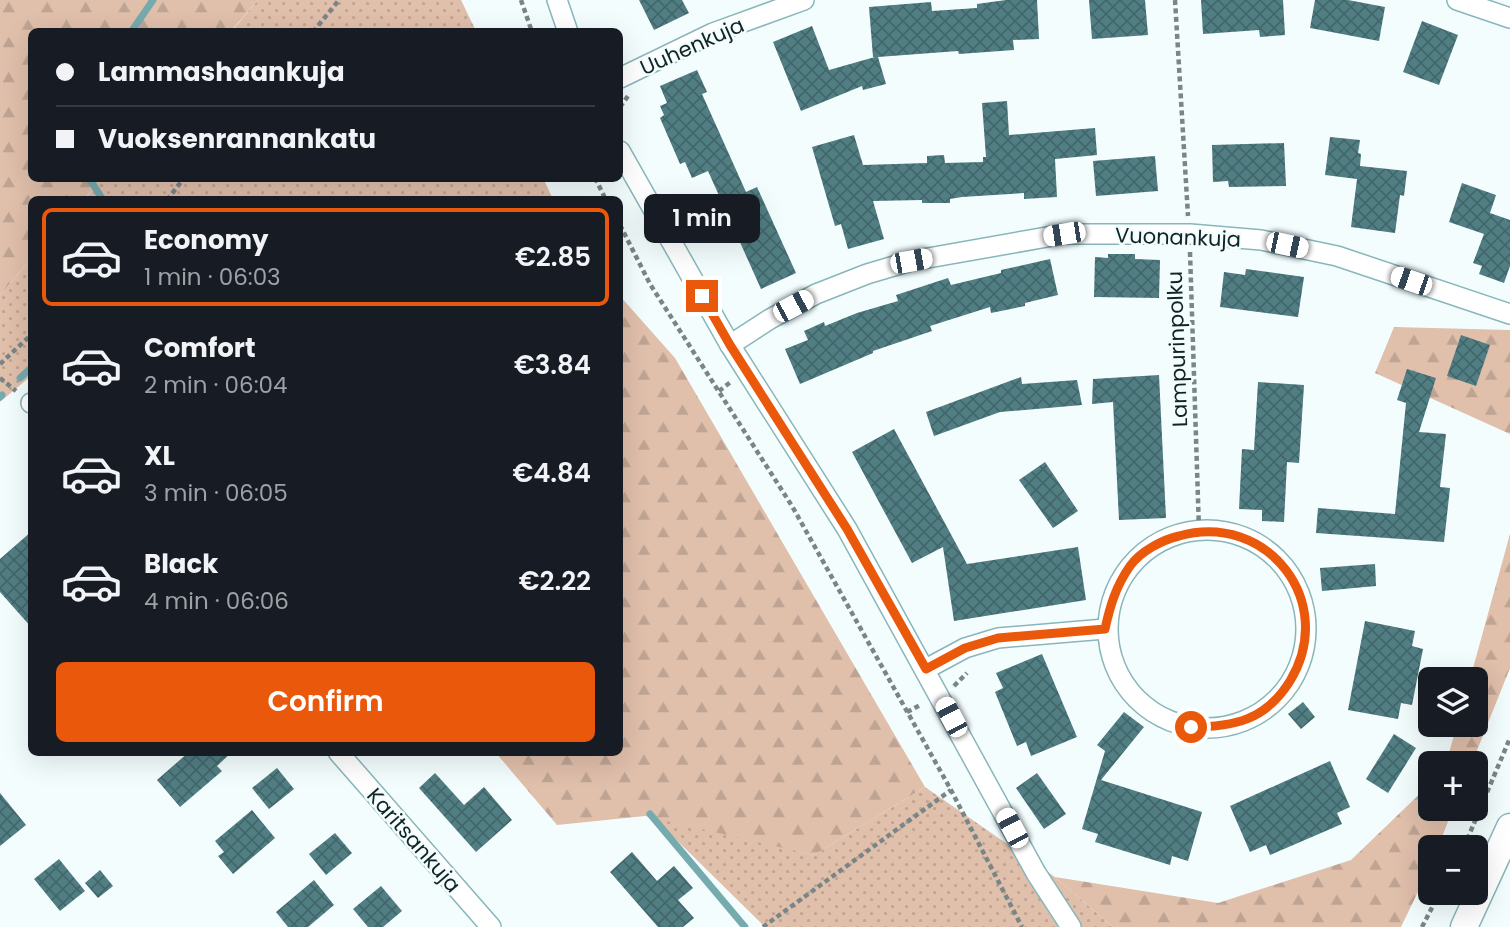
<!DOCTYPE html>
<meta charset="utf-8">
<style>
body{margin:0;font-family:Poppins,sans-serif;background:#242831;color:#f1f3f6;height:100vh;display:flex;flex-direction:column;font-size:26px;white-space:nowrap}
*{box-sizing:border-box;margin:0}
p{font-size:23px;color:#9ea1a6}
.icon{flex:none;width:38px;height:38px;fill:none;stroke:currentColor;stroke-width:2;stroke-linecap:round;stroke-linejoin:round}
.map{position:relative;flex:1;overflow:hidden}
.details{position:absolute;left:28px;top:196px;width:595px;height:560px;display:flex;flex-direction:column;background:#171b24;border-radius:10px;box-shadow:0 7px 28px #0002}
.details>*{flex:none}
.guide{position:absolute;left:28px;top:28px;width:595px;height:154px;border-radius:10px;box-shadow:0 7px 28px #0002;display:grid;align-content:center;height:154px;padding:0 28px;background:#171b24}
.buttons{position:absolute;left:1418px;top:667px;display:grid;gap:14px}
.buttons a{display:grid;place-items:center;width:70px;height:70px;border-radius:10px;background:#171b24;box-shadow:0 7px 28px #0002;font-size:35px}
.end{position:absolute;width:32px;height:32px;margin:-16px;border:9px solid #ea580c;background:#fff;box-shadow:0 0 0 4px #fff}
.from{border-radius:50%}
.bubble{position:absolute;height:49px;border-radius:10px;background:#171b24;box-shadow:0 7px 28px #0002;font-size:23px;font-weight:600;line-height:49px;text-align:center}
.car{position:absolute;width:21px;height:42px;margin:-21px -10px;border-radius:9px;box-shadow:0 0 5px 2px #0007;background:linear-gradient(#fff 24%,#345 0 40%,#fff 0 76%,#345 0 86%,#fff 0)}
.guide b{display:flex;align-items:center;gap:24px;height:66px;font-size:26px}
.guide b+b{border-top:2px solid #363941}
.guide i{width:18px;height:18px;background:#f1f3f6}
ul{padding:12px 0 0;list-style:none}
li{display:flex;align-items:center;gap:21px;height:98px;margin:0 14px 10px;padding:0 14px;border:4px solid transparent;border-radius:10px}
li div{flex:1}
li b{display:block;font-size:26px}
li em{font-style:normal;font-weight:600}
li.active{border-color:#ea580c}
li>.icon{width:63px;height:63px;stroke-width:1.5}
.button{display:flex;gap:14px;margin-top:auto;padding:14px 28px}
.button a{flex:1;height:80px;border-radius:10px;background:#ea580c;color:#fff;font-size:28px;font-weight:600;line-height:80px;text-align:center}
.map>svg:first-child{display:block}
.grass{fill:url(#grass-dots)}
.forest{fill:url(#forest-firs)}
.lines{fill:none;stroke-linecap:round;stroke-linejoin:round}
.stream{stroke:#75aaaf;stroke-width:7}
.building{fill:url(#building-cross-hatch)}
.street-casing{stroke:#88b6bb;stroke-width:22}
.secondary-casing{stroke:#88b6bb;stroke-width:29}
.path{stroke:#788687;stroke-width:4.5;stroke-dasharray:5 3.5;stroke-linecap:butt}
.street{stroke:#fff;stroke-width:19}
.secondary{stroke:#fff;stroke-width:26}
.route{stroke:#ea580c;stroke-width:9}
.labels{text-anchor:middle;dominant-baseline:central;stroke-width:5;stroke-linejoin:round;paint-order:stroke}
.street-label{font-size:21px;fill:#112425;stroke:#f4fdfe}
</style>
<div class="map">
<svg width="1510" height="927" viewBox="0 0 1510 927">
<defs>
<pattern id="grass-dots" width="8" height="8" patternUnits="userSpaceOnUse" patternTransform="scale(1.75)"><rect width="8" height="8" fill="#e0bfab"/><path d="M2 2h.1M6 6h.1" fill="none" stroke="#bfa493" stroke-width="1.8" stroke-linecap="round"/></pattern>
<pattern id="forest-firs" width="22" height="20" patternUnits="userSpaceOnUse" patternTransform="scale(1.75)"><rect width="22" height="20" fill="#e0bfab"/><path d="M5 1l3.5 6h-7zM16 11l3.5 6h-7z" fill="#bfa493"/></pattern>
<pattern id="building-cross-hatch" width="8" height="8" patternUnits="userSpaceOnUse" patternTransform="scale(1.75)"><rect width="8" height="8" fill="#517e83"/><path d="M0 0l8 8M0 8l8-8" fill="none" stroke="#42676b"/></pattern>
</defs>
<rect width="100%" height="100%" fill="#f4fdfe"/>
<g class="grass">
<path d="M258 0H461L476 31 231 32Z"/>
<path d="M102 178H543L553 199 84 200Z"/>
<path d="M31 259V376L0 402V295Z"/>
<path d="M925 787 1055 877 1113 927H765L650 814 814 855Z"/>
</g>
<g class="forest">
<path d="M0 0H258L231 31 32 32V178L102 179 84 199 32 200 31 259 0 295Z"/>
<path d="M620 296 675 358 925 787 814 855 645 816 557 825 496 753 620 752Z"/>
<path d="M1394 327 1510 330V434L1375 373Z"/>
<path d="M1510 534V668L1472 763H1446L1457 725 1475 724V679H1470Z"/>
<path d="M1430 784V808L1453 809 1438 847H1430V867L1401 927H1113L1055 877 1218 903 1351 860Z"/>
</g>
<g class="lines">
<g class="stream">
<path d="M131 32 153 0"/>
<path d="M89 178 103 200"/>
<path d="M20 378 32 367"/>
<path d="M0 397 2 395"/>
<path d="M650 814 745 927"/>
</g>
</g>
<g class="building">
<path d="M639 0H682L689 13 654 30Z"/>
<path d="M1006 0H1037L1039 39 1013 40 1014 50 959 54 958 51 878 57 886 84 863 90 862 86 801 111 773 42 812 26 829 70 875 57H873L869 7 931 2 932 11 977 8V4Z"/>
<path d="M1089 0H1145L1148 35 1092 39Z"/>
<path d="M1201 0H1283L1285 35 1260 37 1259 30 1203 34Z"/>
<path d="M1315 0H1348L1385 7 1379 41 1310 28Z"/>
<path d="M1422 21 1458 35 1439 85 1403 72Z"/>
<path d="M697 70 707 92 702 94 746 192 757 187 796 273 761 289 708 171 692 178 685 162 680 164 660 118 664 115 660 106 667 103 660 86Z"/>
<path d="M1007 101 1009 135 1095 128 1097 155 1055 159 1057 197 1024 199V193L962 197 950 199V203H922V200L873 201 884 239 848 249 841 224 835 226 812 147 854 135 863 165 927 163V156L944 155 945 163 983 162V157H986L982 103Z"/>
<path d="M1330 137 1360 140 1358 153 1361 154 1360 166 1407 171 1404 196 1400 195 1395 233 1351 227 1357 179 1325 175Z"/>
<path d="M1284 143 1286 186 1229 187 1228 181 1213 182 1212 145Z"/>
<path d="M1155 156 1158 191 1096 196 1093 161Z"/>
<path d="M1462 183 1496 195 1490 213 1510 220V266L1504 283 1479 274 1482 266 1473 263 1484 234 1449 222Z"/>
<path d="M1108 254H1135V259L1160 260 1159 298 1094 297 1095 257 1108 258Z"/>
<path d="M1050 259 1058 295 1025 303V306L991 313 990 307 930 326 932 331 873 351V353L800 384 785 349 808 340 804 331 824 322 825 326 857 313 898 301 896 295 948 278 951 285 1001 273V270Z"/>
<path d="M1246 269 1304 277 1298 317 1220 307 1224 272 1245 275Z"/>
<path d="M1461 335 1490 345 1476 386 1447 376Z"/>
<path d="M1407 369 1436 378 1419 432 1446 434 1440 487 1450 488 1444 542 1316 533 1318 508 1395 514 1406 403 1397 400Z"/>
<path d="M1159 375 1166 518 1119 520 1113 402 1092 404 1093 379Z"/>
<path d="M1021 377 1022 384 1077 380 1082 405 1000 412 934 436 926 412Z"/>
<path d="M1258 382 1304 385 1299 463 1287 462 1284 522 1262 521V510L1239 509 1242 449 1254 450Z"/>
<path d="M894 429 967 564 1078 547 1086 600 954 621 943 547 912 563 852 452Z"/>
<path d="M1045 462 1078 511 1053 528 1019 480Z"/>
<path d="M32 531V628L0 592V559Z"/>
<path d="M1375 564 1376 586 1322 591 1320 568Z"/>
<path d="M1365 621 1415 631 1412 646 1423 649 1412 705 1401 703 1398 719 1348 710Z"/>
<path d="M1042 654 1077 737 1031 756 1026 742 1017 746 995 692 1003 688 996 673Z"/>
<path d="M1303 702 1315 717 1301 729 1288 714Z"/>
<path d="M1124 712 1144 727 1101 780 1202 812 1188 861 1172 856 1170 865 1095 842 1098 834 1082 829 1105 751 1097 745Z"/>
<path d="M1394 734 1416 748 1388 793 1366 779Z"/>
<path d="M189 752H232L217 766 222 771 180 807 157 780Z"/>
<path d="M1330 761 1350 807 1337 813 1342 824 1270 855 1266 845 1250 852 1230 806Z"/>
<path d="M277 768 294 789 269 809 252 788Z"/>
<path d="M435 773 464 805 484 787 512 820 476 852 419 788Z"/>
<path d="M1037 773 1066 814 1044 829 1016 788Z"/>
<path d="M0 793 26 825 0 846Z"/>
<path d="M252 810 275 838 233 874 218 856 224 852 215 841Z"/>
<path d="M335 833 352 853 326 875 309 854Z"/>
<path d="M632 852 657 881 674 866 693 888 678 900 694 918 683 927H658L610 872Z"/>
<path d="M59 859 85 891 60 911 34 879Z"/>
<path d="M100 870 113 886 98 898 85 883Z"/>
<path d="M314 880 334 905 308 927H288L276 912Z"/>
<path d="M381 886 402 911 383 927H368L353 909Z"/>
</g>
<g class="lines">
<defs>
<g id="street">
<path d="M557 0 568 32"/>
<path d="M1457 0 1510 18"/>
<path d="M620 78 713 33 804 0"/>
<path d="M620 151 730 345 847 529 1036 873 1071 927"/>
<path d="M730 345 770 319 816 294 867 274 911 261 1064 234H1190L1261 240 1337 256 1510 314"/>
<path d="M31 403H32"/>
<circle cx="1207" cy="629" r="99"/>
<path d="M926 669 965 648 998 638 1105 629"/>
<path d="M338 752 491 927"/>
</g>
<path id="secondary" d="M1464 927 1510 827"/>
</defs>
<use href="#street" class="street-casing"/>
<use href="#secondary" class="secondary-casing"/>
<g class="path">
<path d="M521 0 532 32"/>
<path d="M1175 0 1188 216"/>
<path d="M313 32 339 0"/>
<path d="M620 107 628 96"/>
<path d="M595 178 606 200"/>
<path d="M167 200 184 178"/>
<path d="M620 225 650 284 792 506 951 790 1022 927"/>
<path d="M1190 252 1199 530"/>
<path d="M0 364 32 334"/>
<path d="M0 378 16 391"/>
<path d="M719 391 732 381"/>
<path d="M954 686 967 673"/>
<path d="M907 712 922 704"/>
<path d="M1464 847 1510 738"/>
<path d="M763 927 951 790"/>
<path d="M1422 927 1440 892"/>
</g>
<use href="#street" class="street"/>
<use href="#secondary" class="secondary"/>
</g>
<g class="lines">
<path class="route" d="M702 296 730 345 847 529 926 669 965 648 998 638 1105 629C1110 606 1116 586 1130 566 1141 551 1162 540 1179 536 1267 511 1338 602 1290 681 1266 720 1234 727 1191 727"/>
</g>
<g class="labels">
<g class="street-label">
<text transform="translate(692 46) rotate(-24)">Uuhenkuja</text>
<text transform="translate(1178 237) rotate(2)">Vuonankuja</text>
<text transform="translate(1177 349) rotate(-92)">Lampurinpolku</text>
<text transform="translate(414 840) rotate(49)">Karitsankuja</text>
</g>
</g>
</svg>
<div class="buttons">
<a><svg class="icon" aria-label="layers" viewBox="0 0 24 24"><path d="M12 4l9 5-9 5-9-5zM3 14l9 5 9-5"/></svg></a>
<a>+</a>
<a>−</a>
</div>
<i class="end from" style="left:1191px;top:727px"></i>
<i class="end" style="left:702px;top:296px"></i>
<div class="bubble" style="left:644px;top:194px;width:116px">1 min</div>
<i class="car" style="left:1064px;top:234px;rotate:261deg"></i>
<i class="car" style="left:1287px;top:245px;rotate:102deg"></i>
<i class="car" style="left:911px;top:261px;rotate:80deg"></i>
<i class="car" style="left:1411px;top:281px;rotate:289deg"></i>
<i class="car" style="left:793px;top:306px;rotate:62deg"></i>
<i class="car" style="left:951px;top:717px;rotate:332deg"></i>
<i class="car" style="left:1012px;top:828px;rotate:332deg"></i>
<div class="guide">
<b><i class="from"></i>Lammashaankuja</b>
<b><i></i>Vuoksenrannankatu</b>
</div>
<section class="details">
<ul>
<li class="active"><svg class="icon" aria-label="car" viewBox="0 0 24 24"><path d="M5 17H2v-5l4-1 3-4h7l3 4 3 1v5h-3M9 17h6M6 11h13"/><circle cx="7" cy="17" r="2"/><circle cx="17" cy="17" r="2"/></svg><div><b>Economy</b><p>1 min · 06:03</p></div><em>€2.85</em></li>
<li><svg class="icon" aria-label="car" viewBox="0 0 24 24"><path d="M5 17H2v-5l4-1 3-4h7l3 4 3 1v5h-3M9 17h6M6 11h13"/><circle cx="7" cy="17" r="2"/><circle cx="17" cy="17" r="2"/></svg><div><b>Comfort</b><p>2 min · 06:04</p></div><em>€3.84</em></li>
<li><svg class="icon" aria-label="car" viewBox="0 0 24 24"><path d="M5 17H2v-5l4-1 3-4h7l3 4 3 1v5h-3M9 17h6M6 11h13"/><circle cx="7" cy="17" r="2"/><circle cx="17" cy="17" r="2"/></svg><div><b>XL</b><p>3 min · 06:05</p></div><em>€4.84</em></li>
<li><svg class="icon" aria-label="car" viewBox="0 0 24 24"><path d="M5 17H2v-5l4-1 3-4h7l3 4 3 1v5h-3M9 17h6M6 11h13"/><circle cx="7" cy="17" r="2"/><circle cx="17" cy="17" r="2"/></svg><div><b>Black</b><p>4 min · 06:06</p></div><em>€2.22</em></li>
</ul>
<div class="button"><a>Confirm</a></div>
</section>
</div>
